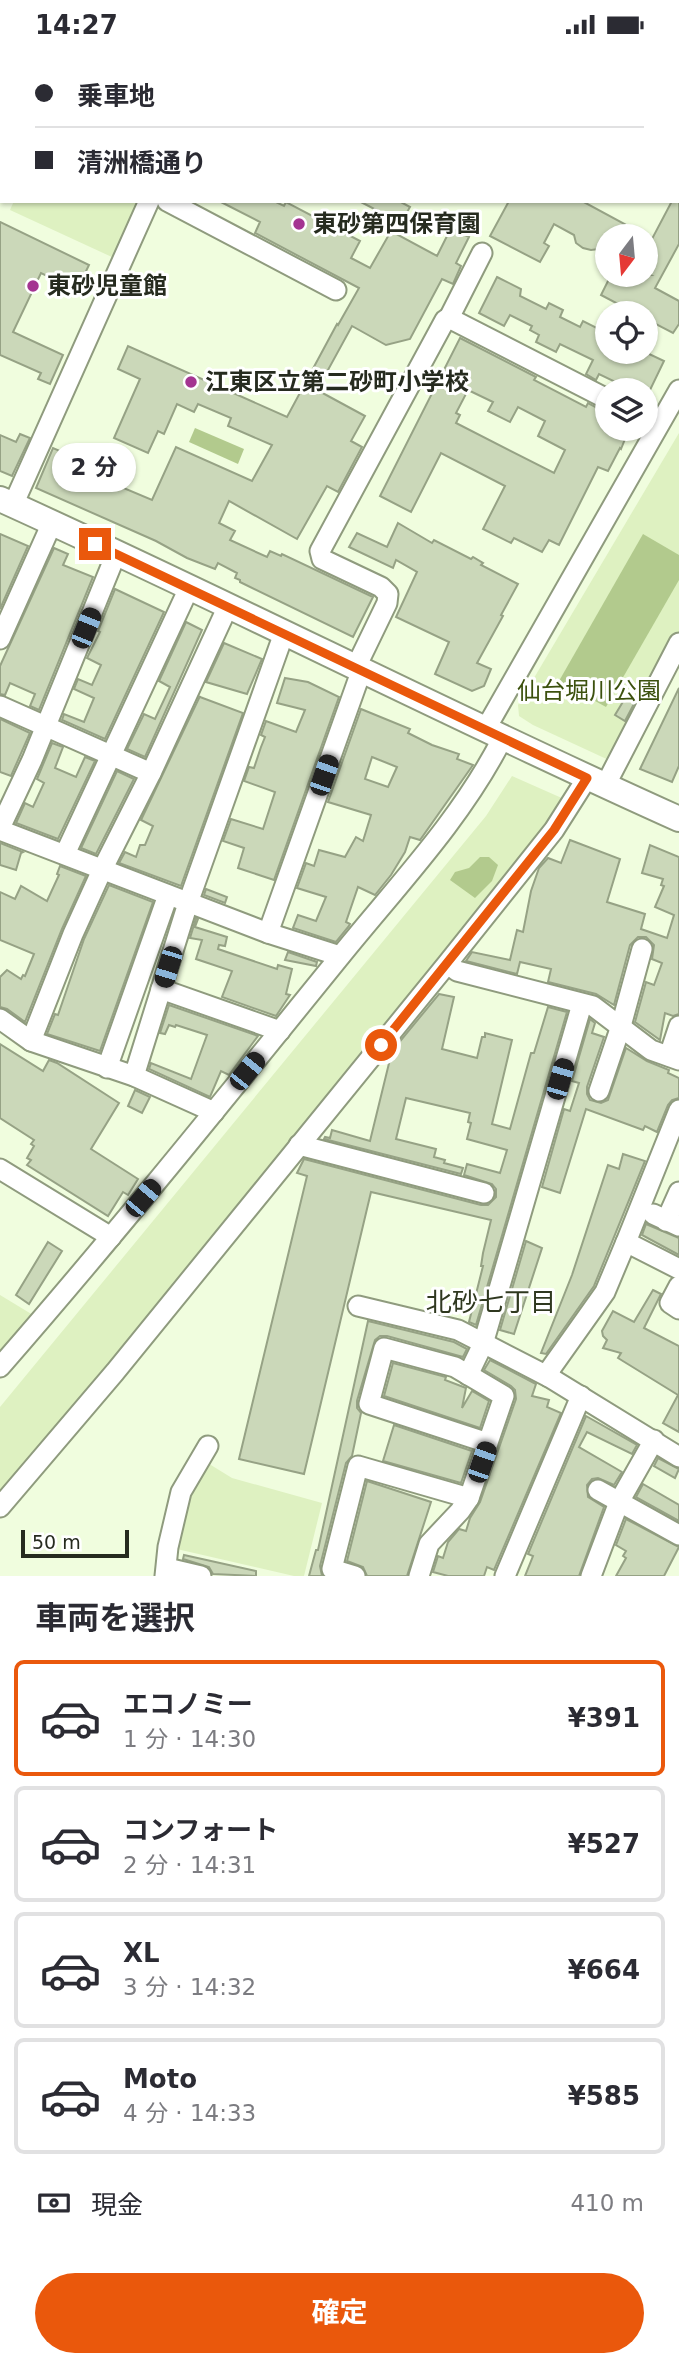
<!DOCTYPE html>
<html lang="ja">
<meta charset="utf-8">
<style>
body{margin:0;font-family:"DejaVu Sans","Noto Sans JP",sans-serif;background:#f2f2f3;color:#2b2b33;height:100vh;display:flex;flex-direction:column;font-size:26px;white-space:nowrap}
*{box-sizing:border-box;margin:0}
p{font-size:23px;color:#7c7c81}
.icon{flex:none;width:38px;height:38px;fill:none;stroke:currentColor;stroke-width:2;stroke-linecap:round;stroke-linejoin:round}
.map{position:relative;height:1527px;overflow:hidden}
.side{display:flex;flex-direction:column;background:#fff;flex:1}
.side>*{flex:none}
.banner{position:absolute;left:0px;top:0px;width:679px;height:154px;box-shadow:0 2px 5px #0004;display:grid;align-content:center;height:154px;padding:0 35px;background:#fff}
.needle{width:46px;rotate:196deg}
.controls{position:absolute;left:595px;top:175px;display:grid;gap:14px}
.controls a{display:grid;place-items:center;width:63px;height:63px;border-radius:50%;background:#fff;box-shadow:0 2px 5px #0004;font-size:35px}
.scale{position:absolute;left:21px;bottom:18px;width:108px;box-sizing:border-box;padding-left:7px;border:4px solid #262b1f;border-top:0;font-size:19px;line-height:24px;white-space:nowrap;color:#262b1f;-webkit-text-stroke:5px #fff;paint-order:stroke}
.end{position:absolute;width:32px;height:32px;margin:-16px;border:9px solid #ea580c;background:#fff;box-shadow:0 0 0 4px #fff}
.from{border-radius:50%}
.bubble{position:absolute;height:49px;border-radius:24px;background:#fff;box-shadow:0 2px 5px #0004;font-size:23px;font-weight:700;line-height:49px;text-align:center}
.car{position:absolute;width:21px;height:42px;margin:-21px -10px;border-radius:9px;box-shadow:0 0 5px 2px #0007;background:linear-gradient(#222 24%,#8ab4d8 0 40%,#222 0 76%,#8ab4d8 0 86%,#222 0)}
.banner b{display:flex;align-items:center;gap:24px;height:66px;font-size:26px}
.banner b+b{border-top:2px solid #e1e1e2}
.banner i{width:18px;height:18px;background:#2b2b33}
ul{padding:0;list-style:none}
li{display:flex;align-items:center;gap:21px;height:116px;margin:0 14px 10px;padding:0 21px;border:4px solid #e1e1e2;border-radius:10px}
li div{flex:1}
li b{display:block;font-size:26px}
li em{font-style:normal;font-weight:700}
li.selected{border-color:#ea580c}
li>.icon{width:63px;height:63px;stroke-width:1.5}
h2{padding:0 35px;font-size:32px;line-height:84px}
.pay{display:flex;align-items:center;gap:18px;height:77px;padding:0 35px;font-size:26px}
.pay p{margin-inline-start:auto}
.cta{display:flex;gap:14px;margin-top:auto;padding:14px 35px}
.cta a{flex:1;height:80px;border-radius:42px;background:#ea580c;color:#fff;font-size:28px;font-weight:700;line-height:80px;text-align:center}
.status{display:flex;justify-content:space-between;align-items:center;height:49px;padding:0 35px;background:#fff;direction:ltr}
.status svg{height:19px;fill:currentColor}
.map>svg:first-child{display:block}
.green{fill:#def1c1}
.water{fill:#b2ca8d}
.building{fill:#cbd8b9;stroke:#96a285;stroke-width:2;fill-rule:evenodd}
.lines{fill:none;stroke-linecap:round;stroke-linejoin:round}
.minor-casing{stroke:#8f9b7e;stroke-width:23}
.major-casing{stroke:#8f9b7e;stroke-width:28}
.minor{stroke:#fff;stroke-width:19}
.major{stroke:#fff;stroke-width:24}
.route{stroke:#ea580c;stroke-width:9}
.poi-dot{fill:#a43491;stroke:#fff;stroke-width:2.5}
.labels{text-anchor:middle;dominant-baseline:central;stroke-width:6;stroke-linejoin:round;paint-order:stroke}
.poi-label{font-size:24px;font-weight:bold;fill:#262b1f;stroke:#fff;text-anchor:start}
.park-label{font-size:24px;fill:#3c510e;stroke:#fff}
.neighbourhood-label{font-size:26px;fill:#2f381f;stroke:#fff}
</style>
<div class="status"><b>14:27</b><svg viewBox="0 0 49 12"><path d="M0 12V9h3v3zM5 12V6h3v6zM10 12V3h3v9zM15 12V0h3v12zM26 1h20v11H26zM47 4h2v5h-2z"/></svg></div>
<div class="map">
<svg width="679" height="1527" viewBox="0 0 679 1527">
<rect width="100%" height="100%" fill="#f0fdde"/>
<g class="green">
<path d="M14 152H140L114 209 10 161Z"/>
<path d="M679 384V590L613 713 533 676 519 667 518 656Z"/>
<path d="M512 727 564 750 496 844 0 1448V1358L486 767Z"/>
<path d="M0 1246 33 1266 0 1308Z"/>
<path d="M206 1413 232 1429 322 1454 304 1527H294L168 1498 181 1443Z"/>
</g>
<g class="water">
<path d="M195 379 244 400 238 415 189 393Z"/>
<path d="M643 485 679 506V531L606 658 559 632Z"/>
<path d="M480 808H489L498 816 492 832 475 849 450 831 455 823 469 819Z"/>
</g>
<g class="building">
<path d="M679 139V195L655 239 679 252V275L673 284 646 270V264H635L601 246 611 226H651L646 223V187H607V204L599 200 591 201 583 199 576 194 574 186 554 175 544 194 549 197 540 213 490 187 509 152H582L652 190 672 152H677Z"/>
<path d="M219 152H274L284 157 286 153 360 192 351 209 370 219 391 182 437 207 451 179 469 188 456 214 461 217 453 235 442 230 410 290 386 296 352 277 317 341 365 367 351 392 362 398 338 443 327 437 297 490 229 452 219 474 235 482 230 491 267 508 270 502 281 507 282 505 373 548 353 588 240 533V531L235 529 237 524 218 514 215 520 187 509 156 492 36 439 53 399 118 427 114 435 152 451 176 398 252 432 272 396 228 377 231 369 198 355 194 363 177 355 164 385 158 382 148 404 114 389 140 330 118 320 128 297 287 368 337 275 338 276 359 239 255 184 260 173Z"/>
<path d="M359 152H399L410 158 401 174Z"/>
<path d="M0 173 89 216 77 241 41 224 13 283 63 306 50 335 38 330 41 324 0 306Z"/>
<path d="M497 228 521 240 520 247 546 260 549 254 563 261 560 268 580 278 583 272 607 284V303H645L664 312 650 341H632L599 325 596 331 586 325 593 311 560 295 556 303 536 293 539 286 530 281 532 277 510 266 504 277 479 264Z"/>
<path d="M460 289 536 328 534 331 586 358 588 354 607 364V380H629L621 400 620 399 608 422 598 418 559 496 549 491 542 503 514 489 511 494 483 480 505 437 441 404 411 463 380 447ZM468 341 493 353 488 362 510 373 518 358 545 372 538 387 565 401 554 424 456 374 460 366 456 364Z"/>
<path d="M20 385 30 389 12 427 0 422V386L16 393Z"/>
<path d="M398 474 432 494 434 491 471 510 473 508 483 514 481 516 518 535 501 566 503 567 477 614 491 620 484 637 472 642 435 625 449 593 396 568 417 523 396 511 393 519 349 498 357 484 387 498Z"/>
<path d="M0 485 28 497 0 560Z"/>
<path d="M54 499 68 505 63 516 93 528 39 661 30 657 35 645 10 634 5 646 0 645V617Z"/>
<path d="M115 540 164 563 105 690 62 671 64 665 84 673 94 649 74 640 78 630 92 636 101 616 87 609 100 583 98 582Z"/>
<path d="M186 573 202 581 145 708 127 700 144 665 155 670 170 638 159 632Z"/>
<path d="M224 594 262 610 247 645 206 633Z"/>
<path d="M285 629 308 633 339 648 274 831 238 819 244 799 223 792 231 770 263 780 275 743 244 732 249 718 254 719 261 698 265 688 261 686 266 672 296 683 305 661 277 654Z"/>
<path d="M679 639V717L672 733 640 720Z"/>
<path d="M627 646 636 651 625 672 615 666Z"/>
<path d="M200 647V648L243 664 181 837 119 814 125 803 136 808 140 796H145L153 777 141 771Z"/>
<path d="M361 660 410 680 408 684 432 696 459 705 457 710 473 716 420 791 410 788 405 803 391 826 375 846 358 838 346 873 350 875 349 877 336 893 293 879 298 866 316 872 326 848 297 839 306 814 314 817 319 801 345 808 356 788 363 792 371 766 328 753ZM372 708 397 718 388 738 365 730Z"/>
<path d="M0 670 30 684 11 727 0 723Z"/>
<path d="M52 694 63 698 55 719 76 728 85 708 95 712 58 790 16 774 25 754 33 758 44 734 37 730Z"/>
<path d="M117 722 134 730 96 805 81 799Z"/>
<path d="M570 791 620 810 607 853 645 865 641 880 667 889 674 866 655 858 664 837 661 836 663 830 642 824 650 796 679 808V965L673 967 665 964 660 991 635 973 646 933 654 936 662 914 652 910 654 896 646 888H638L630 896 614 956 596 945 548 933 551 920 520 913 517 925 466 912 472 903 510 911 517 881 523 883 531 842 539 819 548 809 561 814Z"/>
<path d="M0 794 23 803 21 804 16 821 0 816Z"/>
<path d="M60 817 86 827 62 880 25 973 7 960 0 958V928L7 921 21 930 23 926 25 927 34 905 0 891V843L15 850 21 837 47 852 59 826 57 825Z"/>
<path d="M109 836 153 853 100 1002 47 985 55 965 58 966 84 890Z"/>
<path d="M206 840 227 848 225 854 204 846Z"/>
<path d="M196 869 198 870 195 878 227 888 225 897 219 896 218 900 277 920 278 916 292 920 286 945 290 946 276 967 222 948 232 922 196 910 202 891 190 889Z"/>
<path d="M288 903 317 913 316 917 285 911Z"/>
<path d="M439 945 454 948 442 1000 477 1009 482 988H485V984L512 991 492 1075 510 1080 531 1004H534L548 958 567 963 476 1276 469 1273 483 1217H481L483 1204 491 1171 371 1143 304 1425 239 1410 307 1127 297 1124 304 1110 481 1156H488L496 1148V1140L492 1135 464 1126 467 1115 500 1124 507 1101 467 1090 471 1074 468 1073 470 1064 406 1049 396 1090 436 1100 434 1108 445 1111 444 1114 463 1119 461 1125 324 1090 325 1088 330 1089 332 1081 370 1092 392 1002Z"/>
<path d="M169 956 258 987 229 1026 221 1022 210 1048 149 1020 151 1014 191 1030 207 986 176 976 175 978 169 976 165 985 160 984Z"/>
<path d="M590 970 595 974 592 984 604 988 587 1038V1045L590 1051 601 1054 608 1051 626 999 647 1012 669 1021 668 1024 679 1029V1049L672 1051 668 1056 657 1083 645 1077 643 1081 586 1060 560 1144 542 1138 564 1060 570 1062 579 1034 572 1032Z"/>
<path d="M0 995 43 1022 49 1011 57 1014 119 1054 91 1100 138 1130 128 1146 123 1143 108 1167 27 1116 31 1111 27 1109 34 1097 31 1095 34 1091 0 1069Z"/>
<path d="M135 1041 150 1048 142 1064 128 1057Z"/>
<path d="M623 1105 645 1112 594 1237 546 1305 541 1304 572 1226 608 1116 619 1120Z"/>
<path d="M646 1175 679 1189V1206L642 1186Z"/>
<path d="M526 1192 542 1199 514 1285 500 1281Z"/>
<path d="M48 1193 62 1202 29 1255 16 1246Z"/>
<path d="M653 1241 661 1245 644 1279 679 1297V1383L663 1374 678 1346 618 1309 621 1304 603 1299 607 1291 603 1287 602 1282 613 1262 634 1273Z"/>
<path d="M368 1272 454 1293 467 1300 463 1308 387 1287H380L375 1291 357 1352V1359L361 1364 352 1407 346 1414 320 1517 322 1527H309L316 1501H318Z"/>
<path d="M490 1311 536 1335 532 1347 549 1351 547 1358 561 1364 494 1521 487 1518 484 1527H448L433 1523 438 1507 443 1509 448 1493 459 1480 466 1482 470 1469 480 1453 516 1350 515 1341 511 1337 484 1321Z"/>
<path d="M393 1314 446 1328 445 1331 466 1339 462 1359 472 1342 489 1352 480 1379 384 1347Z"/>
<path d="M586 1367 637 1396 632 1405 587 1383 579 1398 622 1423 614 1436 598 1429 592 1430 587 1436 588 1448 604 1458 579 1527H525L533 1507 528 1505Z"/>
<path d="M394 1376 472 1402 461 1434 383 1412Z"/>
<path d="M658 1409 679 1420 675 1429 654 1417Z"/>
<path d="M367 1432 431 1453 407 1527H367L363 1518 347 1512Z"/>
<path d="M643 1435 679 1456V1472L636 1448Z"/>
<path d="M626 1470 679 1498 664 1527H616L626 1509 623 1507 626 1502 616 1496Z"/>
<path d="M184 1506 256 1522V1527L213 1525 209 1518 183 1510Z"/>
</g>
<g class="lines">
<defs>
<g id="minor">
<path d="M118 0 122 2"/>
<path d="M200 0 202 2"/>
<path d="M41 2V1"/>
<path d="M0 30H2"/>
<path d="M0 121 2 122"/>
<path d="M167 152 336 241"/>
<path d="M449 269 482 204"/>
<path d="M13 456 149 152"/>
<path d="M0 590 52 474"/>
<path d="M356 618 387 554 388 545 381 538 322 510 320 502 445 271 449 269 607 350"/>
<path d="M0 657 151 724"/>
<path d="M485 681 679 341"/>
<path d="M605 737 679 594"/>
<path d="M0 779 32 711 116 505"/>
<path d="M0 781 268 884 340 907"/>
<path d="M65 805 189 539"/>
<path d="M268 884 362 620"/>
<path d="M448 915 457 922 593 957 651 1001 679 1011"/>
<path d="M161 940 280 982"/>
<path d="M0 970 31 992 134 1027 214 1063"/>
<path d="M31 992 73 885 103 819 151 724 228 557"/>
<path d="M669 1007 679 977"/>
<path d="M107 1019 168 846"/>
<path d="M134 1027 188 854 284 584"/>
<path d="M599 1042 621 977 642 900"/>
<path d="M299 1096 484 1144"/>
<path d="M0 1120 111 1188"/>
<path d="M653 1165 679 1177"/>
<path d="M666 1172 679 1143"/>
<path d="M626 1193 679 1061"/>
<path d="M679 1237 670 1254 679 1260"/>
<path d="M358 1257 458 1281 549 1328 679 1408"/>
<path d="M0 1318C116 1185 227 1047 338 910 395 839 461 771 502 690"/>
<path d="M468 1326 483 1295 582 955"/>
<path d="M549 1328 551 1319 605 1243 626 1193 679 1220"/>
<path d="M598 1441 679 1486"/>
<path d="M0 1458 115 1323 447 915 554 781 587 729"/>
<path d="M167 1519 201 1527"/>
<path d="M165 1527 168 1498 181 1443 208 1397"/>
<path d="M355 1527 332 1520 358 1417 469 1449"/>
<path d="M419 1527 429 1495 460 1462 469 1449 504 1347 455 1318 384 1299 369 1355 488 1394"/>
<path d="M505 1527 581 1347"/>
<path d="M591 1527 619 1453 654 1391"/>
</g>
<path id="major" d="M0 450C228 553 451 668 679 770"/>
</defs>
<use href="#minor" class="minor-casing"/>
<use href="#major" class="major-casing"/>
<use href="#minor" class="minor"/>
<use href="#major" class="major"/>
</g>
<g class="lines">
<path class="route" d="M95 495 587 729 554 781 381 996"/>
</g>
<g class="poi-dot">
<circle cx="299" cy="175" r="7"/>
<circle cx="33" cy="237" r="7"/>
<circle cx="191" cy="333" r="7"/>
</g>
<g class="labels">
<g class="poi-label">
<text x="313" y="175">東砂第四保育園</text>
<text x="47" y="237">東砂児童館</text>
<text x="205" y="333">江東区立第二砂町小学校</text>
</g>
<g class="park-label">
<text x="589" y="642">仙台堀川公園</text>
</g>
<g class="neighbourhood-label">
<text x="491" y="1253">北砂七丁目</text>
</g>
</g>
</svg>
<div class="controls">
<a><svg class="needle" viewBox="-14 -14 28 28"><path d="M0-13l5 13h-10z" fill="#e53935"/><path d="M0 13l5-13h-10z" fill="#7c7c81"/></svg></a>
<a><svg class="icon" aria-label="locate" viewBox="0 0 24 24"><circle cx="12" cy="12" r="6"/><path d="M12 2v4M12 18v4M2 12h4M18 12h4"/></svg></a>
<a><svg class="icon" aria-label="layers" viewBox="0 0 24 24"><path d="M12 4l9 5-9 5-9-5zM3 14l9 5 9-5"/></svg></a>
</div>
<div class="scale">50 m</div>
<i class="end from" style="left:381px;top:996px"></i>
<i class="end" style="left:95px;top:495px"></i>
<div class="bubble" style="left:52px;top:394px;width:84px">2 分</div>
<i class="car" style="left:86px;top:579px;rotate:22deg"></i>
<i class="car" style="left:324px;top:726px;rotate:19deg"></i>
<i class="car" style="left:168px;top:918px;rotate:197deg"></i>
<i class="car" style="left:247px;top:1022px;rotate:39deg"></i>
<i class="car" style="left:560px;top:1030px;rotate:16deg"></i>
<i class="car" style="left:143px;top:1149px;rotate:40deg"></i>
<i class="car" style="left:482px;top:1413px;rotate:19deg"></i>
<div class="banner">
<b><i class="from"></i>乗車地</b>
<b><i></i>清洲橋通り</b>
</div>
</div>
<section class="side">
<h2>車両を選択</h2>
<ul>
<li class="selected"><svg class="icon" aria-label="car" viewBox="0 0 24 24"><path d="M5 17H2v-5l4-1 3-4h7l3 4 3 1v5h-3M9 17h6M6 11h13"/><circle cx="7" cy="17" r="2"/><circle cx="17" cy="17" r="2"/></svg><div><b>エコノミー</b><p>1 分 · 14:30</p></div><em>¥391</em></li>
<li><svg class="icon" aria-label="car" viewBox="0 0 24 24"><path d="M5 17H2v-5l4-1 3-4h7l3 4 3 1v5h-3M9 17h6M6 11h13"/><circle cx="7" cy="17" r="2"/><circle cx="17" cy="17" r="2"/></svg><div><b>コンフォート</b><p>2 分 · 14:31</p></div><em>¥527</em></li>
<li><svg class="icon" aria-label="car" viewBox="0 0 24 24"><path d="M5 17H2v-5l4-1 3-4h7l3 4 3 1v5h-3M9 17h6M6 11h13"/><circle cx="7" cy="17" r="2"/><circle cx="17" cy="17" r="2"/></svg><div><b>XL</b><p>3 分 · 14:32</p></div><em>¥664</em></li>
<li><svg class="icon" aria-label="car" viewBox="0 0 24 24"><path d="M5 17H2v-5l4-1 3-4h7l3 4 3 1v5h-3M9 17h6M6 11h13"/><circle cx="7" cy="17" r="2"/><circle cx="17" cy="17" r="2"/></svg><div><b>Moto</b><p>4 分 · 14:33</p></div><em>¥585</em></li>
</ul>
<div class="pay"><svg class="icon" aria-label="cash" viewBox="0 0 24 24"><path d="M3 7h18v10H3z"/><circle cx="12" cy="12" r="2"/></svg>現金<p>410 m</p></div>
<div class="cta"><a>確定</a></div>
</section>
